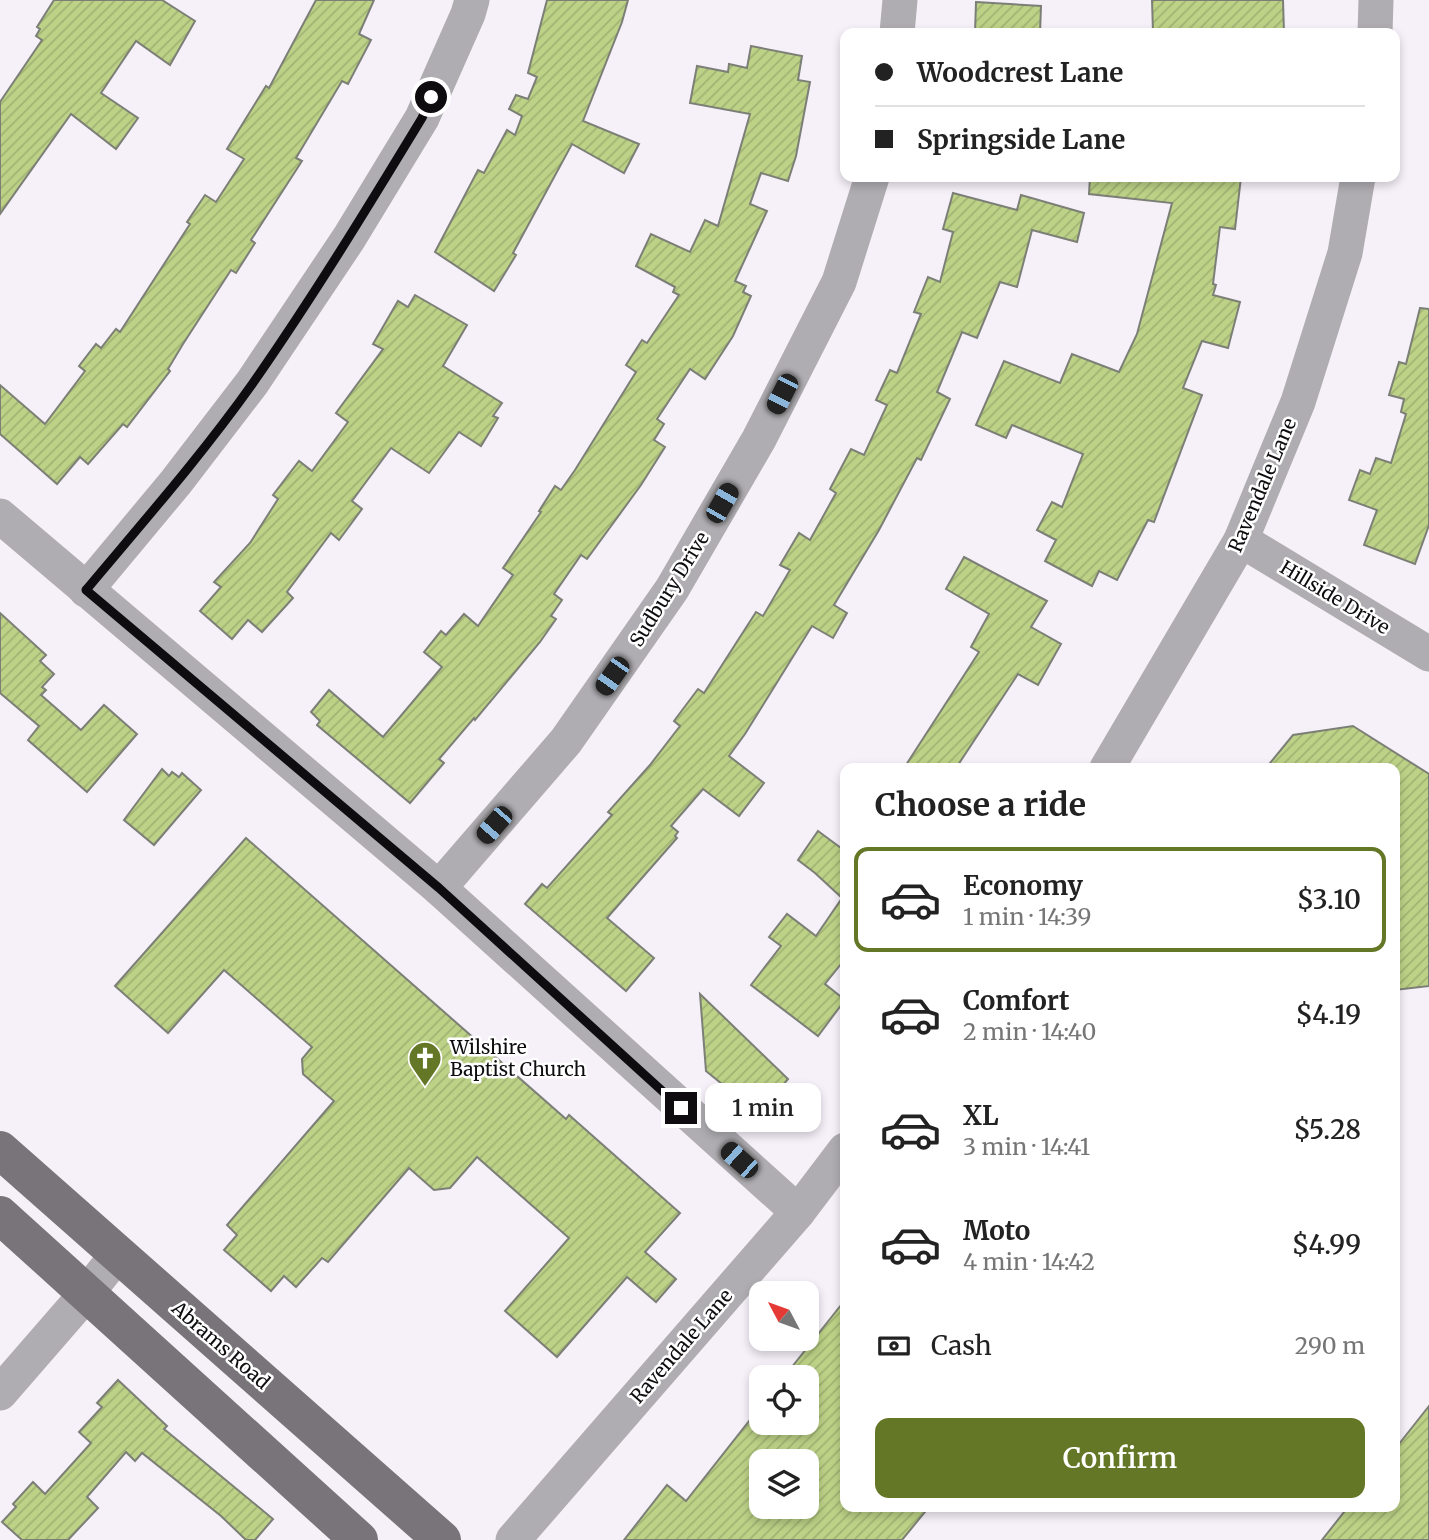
<!DOCTYPE html>
<meta charset="utf-8">
<style>
body{margin:0;font-family:Merriweather,serif;background:#f2f2f2;color:#222;height:100vh;display:flex;flex-direction:column;font-size:26px;white-space:nowrap}
*{box-sizing:border-box;margin:0}
p{font-size:23px;color:#767676}
.icon{flex:none;width:38px;height:38px;fill:none;stroke:currentColor;stroke-width:2;stroke-linecap:round;stroke-linejoin:round}
.map{position:relative;flex:1;overflow:hidden}
.details{position:absolute;left:840px;top:763px;width:560px;height:749px;display:flex;flex-direction:column;background:#fff;border-radius:14px;box-shadow:0 4px 10px #0003}
.details>*{flex:none}
.top-card{position:absolute;left:840px;top:28px;width:560px;height:154px;border-radius:14px;box-shadow:0 4px 10px #0003;display:grid;align-content:center;height:154px;padding:0 35px;background:#fff}
.needle{width:46px;rotate:311deg}
.tools{position:absolute;left:749px;top:1281px;display:grid;gap:14px}
.tools a{display:grid;place-items:center;width:70px;height:70px;border-radius:14px;background:#fff;box-shadow:0 4px 10px #0003;font-size:35px}
.end{position:absolute;width:32px;height:32px;margin:-16px;border:9px solid #0e0c0f;background:#fff;box-shadow:0 0 0 4px #fff}
.from{border-radius:50%}
.bubble{position:absolute;height:49px;border-radius:14px;background:#fff;box-shadow:0 4px 10px #0003;font-size:23px;font-weight:600;line-height:49px;text-align:center}
.car{position:absolute;width:21px;height:42px;margin:-21px -10px;border-radius:9px;box-shadow:0 0 5px 2px #0007;background:linear-gradient(#222 24%,#8ab4d8 0 40%,#222 0 76%,#8ab4d8 0 86%,#222 0)}
.top-card b{display:flex;align-items:center;gap:24px;height:66px;font-size:26px}
.top-card b+b{border-top:2px solid #e0e0e0}
.top-card i{width:18px;height:18px;background:#222}
ul{padding:0;list-style:none}
li{display:flex;align-items:center;gap:21px;height:105px;margin:0 14px 10px;padding:0 21px;border:4px solid transparent;border-radius:14px}
li div{flex:1}
li b{display:block;font-size:26px}
li em{font-style:normal;font-weight:600}
li.on{border-color:#647726}
li>.icon{width:63px;height:63px;stroke-width:1.5}
h2{padding:0 35px;font-size:32px;line-height:84px}
.pay{display:flex;align-items:center;gap:18px;height:77px;padding:0 35px;font-size:26px}
.pay p{margin-inline-start:auto}
.button{display:flex;gap:14px;margin-top:auto;padding:14px 35px}
.button a{flex:1;height:80px;border-radius:14px;background:#647726;color:#fff;font-size:28px;font-weight:600;line-height:80px;text-align:center}
.map>svg:first-child{display:block}
.building{fill:url(#building-hatch);stroke:#7c7f76;stroke-width:2;fill-rule:evenodd}
.lines{fill:none;stroke-linecap:round;stroke-linejoin:round}
.minor{stroke:#afadb1;stroke-width:35}
.major{stroke:#78747a;stroke-width:38}
.route{stroke:#0e0c0f;stroke-width:9}
.labels{text-anchor:middle;dominant-baseline:central;stroke-width:5;stroke-linejoin:round;paint-order:stroke}
.street-label{font-size:19px;fill:#0e0c0f;stroke:#fff}
.poi-label{font-size:19px;fill:#0e0c0f;stroke:#fff;text-anchor:start}
</style>
<div class="map">
<svg width="1429" height="1540" viewBox="0 0 1429 1540">
<defs>
<pattern id="building-hatch" width="6" height="6" patternUnits="userSpaceOnUse" patternTransform="scale(1.75)"><rect width="6" height="6" fill="#bdd287"/><path d="M-1 1l2-2M0 6l6-6M5 7l2-2" fill="none" stroke="#a1b373"/></pattern>
</defs>
<rect width="100%" height="100%" fill="#f6f0f9"/>
<g class="building">
<path d="M54 0H162L195 21 170 65 136 41 101 93 138 118 116 149 71 114 0 214V102L42 40 36 36 40 29 37 27Z"/>
<path d="M316 0H374L359 34 371 40 348 84 342 81 296 158 302 161 251 240 255 243 236 273 231 270 183 344 168 369 170 371 127 427 123 424 88 464 80 457 57 484 0 434V385L45 424 85 371 79 366 96 344 101 348 116 329 120 332 190 224 187 222 205 195 216 202 244 159 227 149 266 86 269 88Z"/>
<path d="M547 0H628L622 22 583 121 639 144 624 173 572 144 513 253 516 255 494 291 435 252 478 170 484 173 507 130 515 135 522 116 509 109 516 95 528 99 537 77 528 73Z"/>
<path d="M1152 0H1283L1284 33H1153Z"/>
<path d="M976 2 1041 6 1040 33H975Z"/>
<path d="M751 46 802 56 798 80 810 82 796 156 788 181 761 173 750 204 767 211 735 281 746 286 743 292 751 296 733 336 705 379 690 369 657 419 664 424 654 440 665 447 641 485 587 559 581 555 554 594 562 600 551 616 556 619 540 642 475 720 474 718 439 759 444 763 410 803 317 725 320 721 311 712 329 690 383 737 442 667 424 652 441 631 446 635 464 614 478 626 513 575 503 568 541 512 539 511 555 486 561 490 575 470 636 372 626 365 642 340 647 343 679 295 673 292 675 287 636 266 651 234 690 252 705 220 718 226 750 114 690 103 697 66 728 72 729 64 747 68Z"/>
<path d="M1090 177H1241L1235 229 1220 227 1213 284 1216 285 1213 295 1240 302 1228 348 1202 341 1183 388 1202 395 1154 522 1148 520 1117 580 1099 571 1092 586 1045 561 1056 540 1037 530 1052 502 1062 507 1083 454 1012 425 1006 438 976 425 1004 361 1060 383 1072 354 1119 372 1137 334 1172 203 1089 194Z"/>
<path d="M953 193 1017 210 1021 195 1084 213 1077 242 1032 230 1017 287 1000 282 977 338 962 332 937 392 950 399 921 460 917 458 879 530 834 605 847 613 833 638 812 626 745 734 729 756 764 783 739 816 703 789 671 826 678 832 675 836 677 838 607 918 654 958 626 991 525 904 542 884 547 888 612 815 608 812 650 765 680 726 674 721 698 689 704 693 756 612 763 616 790 570 780 565 799 533 810 540 836 493 830 489 851 449 864 455 887 405 876 400 890 370 897 373 921 314 914 312 928 277 940 282 953 232 943 229Z"/>
<path d="M415 295 467 325 443 366 502 403 493 416 498 418 481 446 459 432 429 473 391 448 352 501 362 509 339 540 331 533 287 592 293 598 262 632 248 620 232 639 200 611 221 587 214 582 250 543 278 499 273 495 299 461 312 471 348 422 336 413 383 349 373 344 398 301 408 307Z"/>
<path d="M1420 308 1429 309V525L1415 564 1364 545 1377 510 1349 500 1360 470 1370 474 1376 458 1391 463 1406 414 1401 412 1404 399 1389 395 1399 362 1406 364Z"/>
<path d="M964 557 1047 601 1031 627 1061 644 1038 685 1018 674 956 768H904L979 652 971 647 989 614 946 589Z"/>
<path d="M0 613 46 655 40 661 54 674 42 687 46 690 41 695 81 730 104 705 137 734 87 792 28 740 39 726 0 693Z"/>
<path d="M1353 726 1429 774V986L1395 990V768H1266L1293 735Z"/>
<path d="M162 769 169 776 172 772 179 777 182 773 201 790 154 845 124 820Z"/>
<path d="M818 831 845 851V959L825 984 845 1000 818 1036 751 985 781 946 769 937 787 914 816 936 842 898 815 873 798 860Z"/>
<path d="M246 838 566 1119 569 1115 680 1213 645 1252 676 1279 656 1302 627 1277 557 1357 505 1311 569 1238 477 1157 450 1188 434 1190 409 1168 328 1262 322 1258 296 1287 284 1276 271 1291 224 1250 237 1235 227 1225 334 1101 303 1074 302 1059 312 1047 224 970 168 1033 115 986Z"/>
<path d="M700 994 788 1079 759 1114 706 1071Z"/>
<path d="M845 1300V1507H929L902 1540H624L667 1485 686 1501 761 1406V1423H807V1377H784ZM761 1461H807V1507H761Z"/>
<path d="M118 1380 167 1426 164 1429 273 1519 255 1540H246L221 1516 142 1453 135 1461 126 1452 87 1497 98 1508 68 1540H22L2 1522 16 1507 13 1504 33 1482 45 1494 91 1443 79 1432 102 1407 97 1403Z"/>
<path d="M1429 1406V1540H1322L1348 1507H1395V1449Z"/>
</g>
<g class="lines">
<g class="minor">
<path d="M897 33 900 0"/>
<path d="M1375 33 1376 0"/>
<path d="M0 516 439 888 798 1212"/>
<path d="M1241 540 1429 654"/>
<path d="M86 590 176 482 252 383 349 238 422 118 468 14 472 0"/>
<path d="M1107 768 1241 540 1298 402 1345 253 1358 177"/>
<path d="M439 888 566 741 672 589 759 439 839 282 872 177"/>
<path d="M0 1393 86 1294 118 1254"/>
<path d="M513 1540 798 1212 845 1150"/>
</g>
<g class="major">
<path d="M0 1150 442 1540"/>
<path d="M0 1215 359 1540"/>
</g>
</g>
<g class="lines">
<path class="route" d="M431 97 422 118C368 207 313 297 253 383 202 455 143 522 86 590L439 888 681 1108"/>
</g>
<defs>
<symbol id="church-pin" viewBox="-11 -11 22 30"><path d="M0 17L-7.5 6A9.5 9.5 0 1 1 7.5 6Z" fill="#647726" stroke="#fff"/><path d="M-1.2-6h2.4v3.5h3.3v2.4h-3.3V6h-2.4V-.1h-3.3v-2.4h3.3Z" fill="#fff"/></symbol>
</defs>
<g fill-rule="evenodd">
<use href="#church-pin" x="406" y="1039" width="38" height="52"/>
</g>
<g class="labels">
<g class="street-label">
<text transform="translate(1262 485) rotate(-67)">Ravendale Lane</text>
<text transform="translate(669 589) rotate(-58)">Sudbury Drive</text>
<text transform="translate(1335 597) rotate(31)">Hillside Drive</text>
<text transform="translate(221 1345) rotate(41)">Abrams Road</text>
<text transform="translate(681 1346) rotate(-49)">Ravendale Lane</text>
</g>
<g class="poi-label">
<text x="450" y="1047">Wilshire<tspan x="450" dy="22">Baptist Church</tspan></text>
</g>
</g>
</svg>
<div class="tools">
<a><svg class="needle" viewBox="-14 -14 28 28"><path d="M0-13l5 13h-10z" fill="#e53935"/><path d="M0 13l5-13h-10z" fill="#767676"/></svg></a>
<a><svg class="icon" aria-label="locate" viewBox="0 0 24 24"><circle cx="12" cy="12" r="6"/><path d="M12 2v4M12 18v4M2 12h4M18 12h4"/></svg></a>
<a><svg class="icon" aria-label="layers" viewBox="0 0 24 24"><path d="M12 4l9 5-9 5-9-5zM3 14l9 5 9-5"/></svg></a>
</div>
<i class="end from" style="left:431px;top:97px"></i>
<i class="end" style="left:681px;top:1108px"></i>
<div class="bubble" style="left:705px;top:1083px;width:116px">1 min</div>
<i class="car" style="left:782px;top:394px;rotate:207deg"></i>
<i class="car" style="left:722px;top:503px;rotate:30deg"></i>
<i class="car" style="left:612px;top:676px;rotate:215deg"></i>
<i class="car" style="left:494px;top:825px;rotate:221deg"></i>
<i class="car" style="left:739px;top:1160px;rotate:312deg"></i>
<div class="top-card">
<b><i class="from"></i>Woodcrest Lane</b>
<b><i></i>Springside Lane</b>
</div>
<section class="details">
<h2>Choose a ride</h2>
<ul>
<li class="on"><svg class="icon" aria-label="car" viewBox="0 0 24 24"><path d="M5 17H2v-5l4-1 3-4h7l3 4 3 1v5h-3M9 17h6M6 11h13"/><circle cx="7" cy="17" r="2"/><circle cx="17" cy="17" r="2"/></svg><div><b>Economy</b><p>1 min · 14:39</p></div><em>$3.10</em></li>
<li><svg class="icon" aria-label="car" viewBox="0 0 24 24"><path d="M5 17H2v-5l4-1 3-4h7l3 4 3 1v5h-3M9 17h6M6 11h13"/><circle cx="7" cy="17" r="2"/><circle cx="17" cy="17" r="2"/></svg><div><b>Comfort</b><p>2 min · 14:40</p></div><em>$4.19</em></li>
<li><svg class="icon" aria-label="car" viewBox="0 0 24 24"><path d="M5 17H2v-5l4-1 3-4h7l3 4 3 1v5h-3M9 17h6M6 11h13"/><circle cx="7" cy="17" r="2"/><circle cx="17" cy="17" r="2"/></svg><div><b>XL</b><p>3 min · 14:41</p></div><em>$5.28</em></li>
<li><svg class="icon" aria-label="car" viewBox="0 0 24 24"><path d="M5 17H2v-5l4-1 3-4h7l3 4 3 1v5h-3M9 17h6M6 11h13"/><circle cx="7" cy="17" r="2"/><circle cx="17" cy="17" r="2"/></svg><div><b>Moto</b><p>4 min · 14:42</p></div><em>$4.99</em></li>
</ul>
<div class="pay"><svg class="icon" aria-label="cash" viewBox="0 0 24 24"><path d="M3 7h18v10H3z"/><circle cx="12" cy="12" r="2"/></svg>Cash<p>290 m</p></div>
<div class="button"><a>Confirm</a></div>
</section>
</div>
